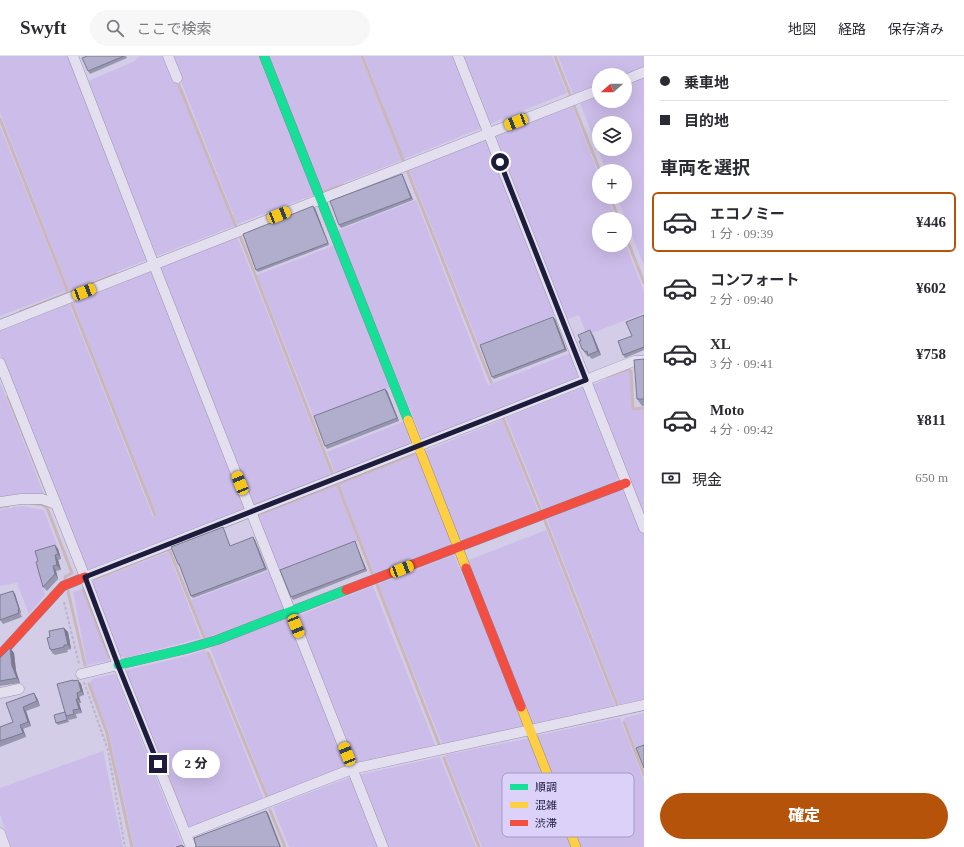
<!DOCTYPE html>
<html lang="ja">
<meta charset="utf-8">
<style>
body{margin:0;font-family:"Times New Roman","Noto Sans JP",serif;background:#f7f7f7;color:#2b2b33;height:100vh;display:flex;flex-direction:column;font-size:15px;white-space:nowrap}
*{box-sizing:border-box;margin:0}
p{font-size:13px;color:#7c7c81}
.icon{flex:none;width:22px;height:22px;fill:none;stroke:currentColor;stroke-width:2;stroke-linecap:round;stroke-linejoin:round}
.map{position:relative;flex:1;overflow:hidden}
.drawer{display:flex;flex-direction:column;background:#fff;width:320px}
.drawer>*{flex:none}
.hud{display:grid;align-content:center;height:88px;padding:0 16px;background:#fff}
.needle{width:26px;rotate:249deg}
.fabs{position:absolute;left:592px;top:12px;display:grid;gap:8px}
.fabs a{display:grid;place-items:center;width:40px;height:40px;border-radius:50%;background:#fff;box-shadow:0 4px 16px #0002;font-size:20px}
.end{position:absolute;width:18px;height:18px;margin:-9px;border:5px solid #1d1c3d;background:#fff;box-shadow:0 0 0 2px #fff}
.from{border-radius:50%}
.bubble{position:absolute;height:28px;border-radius:14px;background:#fff;box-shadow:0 4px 16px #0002;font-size:13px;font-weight:800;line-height:28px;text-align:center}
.car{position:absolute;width:12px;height:24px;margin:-12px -6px;border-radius:5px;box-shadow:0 0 3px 1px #0007;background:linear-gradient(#f5c518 24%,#345 0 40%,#f5c518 0 76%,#345 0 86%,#f5c518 0)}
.hud b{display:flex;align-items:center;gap:14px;height:38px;font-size:15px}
.hud b+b{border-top:1px solid #e1e1e2}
.hud i{width:10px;height:10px;background:#2b2b33}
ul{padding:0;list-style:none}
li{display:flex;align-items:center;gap:12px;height:60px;margin:0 8px 6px;padding:0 8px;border:2px solid transparent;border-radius:6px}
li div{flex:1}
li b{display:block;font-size:15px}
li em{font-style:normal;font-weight:800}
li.selected{border-color:#b45309}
li>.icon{width:36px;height:36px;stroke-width:1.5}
h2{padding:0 16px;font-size:18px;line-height:48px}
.pay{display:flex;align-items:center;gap:10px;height:44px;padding:0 16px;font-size:15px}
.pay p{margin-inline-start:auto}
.cta{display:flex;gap:8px;margin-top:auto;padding:8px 16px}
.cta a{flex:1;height:46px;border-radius:24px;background:#b45309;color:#fff;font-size:16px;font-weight:800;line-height:46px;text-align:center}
header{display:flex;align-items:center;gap:24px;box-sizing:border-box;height:56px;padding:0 20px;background:#fff;border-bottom:1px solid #e1e1e2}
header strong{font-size:19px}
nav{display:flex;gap:22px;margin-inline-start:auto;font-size:14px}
.search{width:280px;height:36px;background:#f7f7f7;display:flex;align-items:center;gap:10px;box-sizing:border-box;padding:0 14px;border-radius:22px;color:#7c7c81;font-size:15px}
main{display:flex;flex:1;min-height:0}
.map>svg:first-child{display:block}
.farmland{fill:#ccbce9;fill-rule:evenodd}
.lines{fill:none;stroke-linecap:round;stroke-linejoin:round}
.stream{stroke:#cab7b9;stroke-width:3}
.street-casing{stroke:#9a96ad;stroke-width:11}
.fast-casing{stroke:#8a869d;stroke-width:10}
.slow-casing{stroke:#8a869d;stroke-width:10}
.jam-casing{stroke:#8a869d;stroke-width:10}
.path{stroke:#b9b6c7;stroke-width:2;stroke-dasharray:3 2;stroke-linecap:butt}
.street{stroke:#e3dfef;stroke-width:10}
.fast{stroke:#16e098;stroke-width:9}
.slow{stroke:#ffcf43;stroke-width:9}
.jam{stroke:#f24e42;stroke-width:9}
.wall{fill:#9796af}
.shaded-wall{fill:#7b7a8f}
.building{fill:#b0aecc;stroke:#7b7a8f}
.route{stroke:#1d1c3d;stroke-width:5}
.key{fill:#dcd2f9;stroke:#a39bc1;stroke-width:1}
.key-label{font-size:11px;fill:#1d1c3d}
</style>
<header>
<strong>Swyft</strong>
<div class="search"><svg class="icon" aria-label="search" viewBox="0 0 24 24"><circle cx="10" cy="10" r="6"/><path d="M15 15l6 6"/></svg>ここで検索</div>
<nav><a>地図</a><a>経路</a><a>保存済み</a></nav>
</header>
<main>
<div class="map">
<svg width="644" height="791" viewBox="0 0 644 791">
<rect width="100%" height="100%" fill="#d4cde8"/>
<g class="farmland">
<path d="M0 0H68L149 203 69 234 0 57Z"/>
<path d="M140 0H167L234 170 154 201 87 28 88 25 133 6Z"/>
<path d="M171 0H261L316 138 237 168Z"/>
<path d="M267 0H360L402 104 321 136Z"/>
<path d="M364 0H456L484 71 404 103Z"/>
<path d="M461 0H552L567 37 487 69Z"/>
<path d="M558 0H644V14L625 19H599V31L574 41Z"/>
<path d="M644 19V210L617 141H625V115H606L579 44 599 36V45H625V26ZM599 67H625V93H599Z"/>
<path d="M571 47 599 120V141H607L616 163H599V189H625V187L644 236V257L587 279 579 259 565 264 493 81Z"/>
<path d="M0 70 66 235 0 260Z"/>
<path d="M488 83 558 258 479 289 408 111Z"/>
<path d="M416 144 488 329 573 296 581 319 579 322 422 383 337 175Z"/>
<path d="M236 178 331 418 255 449 252 447 159 213 161 209Z"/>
<path d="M335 189 391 331 314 362 257 219Z"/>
<path d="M150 213 153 215 245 452 87 515 85 514 0 297V272L68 245 153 461 157 460 72 244Z"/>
<path d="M628 314 631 315 632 353H644V463L592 329Z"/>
<path d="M0 326 45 441H0Z"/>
<path d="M584 331 619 419 616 425 543 453 506 362Z"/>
<path d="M502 364 538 455 463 484 457 481 423 396Z"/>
<path d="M405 365 412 384 409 388 335 417 327 396Z"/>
<path d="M419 398 452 483 448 490 374 518 339 428Z"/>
<path d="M336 429 358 485 279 515 256 460Z"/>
<path d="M621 434 628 437 644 479V646L620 651 547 463Z"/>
<path d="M21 450 44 454 58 492 36 500 45 539 29 558 17 527 0 530V454Z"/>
<path d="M546 474 616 652 531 670 466 505Z"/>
<path d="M168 496 201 582 125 602 120 600 91 526Z"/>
<path d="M454 499 526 671 443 690 378 528Z"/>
<path d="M271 514 284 549 283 553 206 582 191 544Z"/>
<path d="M373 530 436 691 357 709 354 707 298 563 300 559Z"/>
<path d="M82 533 109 605 87 609 73 536Z"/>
<path d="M287 562 291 565 348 709 346 712 269 742 210 592Z"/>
<path d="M205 594 264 744 191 772 185 770 126 616 128 614 187 600Z"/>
<path d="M113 618 116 620 182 788 174 791H134L109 677 90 628 92 623Z"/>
<path d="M644 657V695L638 697 624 662Z"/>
<path d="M620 662 644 725V791H579L535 680Z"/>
<path d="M530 682 573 791H482L445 699Z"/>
<path d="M103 695 123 791H11L0 758V732Z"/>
<path d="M440 701 476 791H387L359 719Z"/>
<path d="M350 721 378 791H289L273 751Z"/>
</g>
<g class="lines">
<g class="stream">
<path d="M362 0 404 106"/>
<path d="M555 0 571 41H568"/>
<path d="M179 29 236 171"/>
<path d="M573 47 600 115"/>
<path d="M0 63 68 236"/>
<path d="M407 114 491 326"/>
<path d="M324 136 343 129"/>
<path d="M610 141 619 163"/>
<path d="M625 178 644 227"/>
<path d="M240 180 332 416"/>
<path d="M71 246 155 459"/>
<path d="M20 256 116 218"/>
<path d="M606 321 628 313 631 315 633 353 644 352"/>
<path d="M8 341 47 438"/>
<path d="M503 362 540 453"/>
<path d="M337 427 372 517"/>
<path d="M31 447 43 449 47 452 72 517 65 521V523"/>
<path d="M0 451 8 450"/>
<path d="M259 458 414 398"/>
<path d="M545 465 618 651"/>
<path d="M169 493 204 581"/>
<path d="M94 523 174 491"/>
<path d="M377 529 439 688"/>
<path d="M83 533 109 601"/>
<path d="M68 535 85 609"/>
<path d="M208 597 267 741"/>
<path d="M89 628 107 677 132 791"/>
<path d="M624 666 644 719"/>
<path d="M444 702 479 791"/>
<path d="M270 754 285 791"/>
</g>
<defs>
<g id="street">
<path d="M73 0 154 209 383 791"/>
<path d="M168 0 177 22"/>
<path d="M458 0 644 472"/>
<path d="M625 24 644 16"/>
<path d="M0 269 599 34"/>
<path d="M0 307 85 521 118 609 191 791"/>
<path d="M0 446 21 443H42L56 448"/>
<path d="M85 521 634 305H644"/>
<path d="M81 618 118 609"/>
<path d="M0 637 19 633"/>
<path d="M0 777 5 791"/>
<path d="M186 778 352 713 644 649"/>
</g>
<g id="fast">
<path d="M264 0 408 364"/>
<path d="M118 609 186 593 217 584 346 534"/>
</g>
<g id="slow">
<path d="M408 364 466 512"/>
<path d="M521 651 576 791"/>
</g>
<g id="jam">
<path d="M466 512 521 651"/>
<path d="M346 534 626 427"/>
<path d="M0 599 63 530 85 521"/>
</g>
</defs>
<use href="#street" class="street-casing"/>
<use href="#fast" class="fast-casing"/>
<use href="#slow" class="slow-casing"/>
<use href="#jam" class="jam-casing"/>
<g class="path">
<path d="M64 546 79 608"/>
<path d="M84 626 108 694 125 791"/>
</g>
<use href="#street" class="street"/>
<use href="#fast" class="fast"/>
<use href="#slow" class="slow"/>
<use href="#jam" class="jam"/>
</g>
<g class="wall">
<path d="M87 0H126L127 2 90 18 88 15Z"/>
<path d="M402 118 403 120 413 144 341 172 339 169Z"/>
<path d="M315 152 329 189 258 216 256 214Z"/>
<path d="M644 259V294L625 302 623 299 632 280Z"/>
<path d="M553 261 555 263 567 295 494 323 492 321Z"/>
<path d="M593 279 601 299 592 303 589 300 588 301 582 293Z"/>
<path d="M644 303V350H642L637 343Z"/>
<path d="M385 333 387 335 399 365 327 393 325 390Z"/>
<path d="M223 471 224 474 230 490 255 484 267 514 193 542 191 540 180 510V511L178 508Z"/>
<path d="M356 488 367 515 293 544 291 541Z"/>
<path d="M55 489 58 493 61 503 58 504 61 514 56 515 58 523 47 535 43 531 38 505Z"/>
<path d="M13 535 15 538 21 557H20L22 561 3 568 0 564Z"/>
<path d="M64 572 68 576 71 593 67 594 68 596 55 599 54 598H53L50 593V581Z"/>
<path d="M10 592 14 597 16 615 20 627 0 630V602Z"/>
<path d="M73 624 74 625 81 628 84 639 79 641 81 647H79L82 657 76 658 77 662 69 664 68 663 69 666 58 669 56 667 65 656Z"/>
<path d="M34 637 37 642 40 650 26 655 31 670 23 673 26 681 0 691V671L13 666 6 647Z"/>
</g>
<g class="shaded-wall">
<path d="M402 118 403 120 413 144 411 142Z"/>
<path d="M313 150 315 152 329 189 328 187Z"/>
<path d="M553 261 555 263 567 295 565 293Z"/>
<path d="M590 274 593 279 601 299 598 295Z"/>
<path d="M385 333 387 335 399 365 397 362Z"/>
<path d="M253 481 255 484 267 514 265 512Z"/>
<path d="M355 485 356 488 367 515 365 513Z"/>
<path d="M55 489 58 493 61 503 58 498Z"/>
<path d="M55 499 58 504 61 514 57 509Z"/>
<path d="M53 510 56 515 58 523 55 518Z"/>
<path d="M13 535 15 538 21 557 19 553Z"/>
<path d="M64 572 68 576 71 593 68 589Z"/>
<path d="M10 592 14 597 16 615 20 627 17 622 12 610Z"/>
<path d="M78 624 81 628 84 639 81 635Z"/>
<path d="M34 637 37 642 40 650 37 645Z"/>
<path d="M77 637 79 641 81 647 78 643Z"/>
<path d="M76 643 79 647 82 657 79 653Z"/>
<path d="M23 651 26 655 31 670 28 666Z"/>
<path d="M20 669 23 673 26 681 23 677Z"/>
<path d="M266 755 268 757 281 791H280Z"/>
</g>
<g class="building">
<path d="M87 0H124L88 15 82 2Z"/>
<path d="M402 118 411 142 339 169 330 145Z"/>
<path d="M313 150 328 187 256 214 243 178Z"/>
<path d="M644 259V291L623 299 618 285 632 280 626 266Z"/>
<path d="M553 261 565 293 492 321 480 289Z"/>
<path d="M590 274 598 295 588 299 587 295 585 296 583 293H582L579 285H581L578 279Z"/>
<path d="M644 303V343H637L634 304Z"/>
<path d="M385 333 397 362 325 390 314 360Z"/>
<path d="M223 471 230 490 253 481 265 512 191 540 179 508H178L171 491Z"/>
<path d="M355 485 365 513 291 541 280 514Z"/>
<path d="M55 489 58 498 55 499 57 509 53 510 55 518 43 531 36 506 38 505 35 495Z"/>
<path d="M13 535 19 553 18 554 19 557 0 564V539Z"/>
<path d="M64 572 68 589H64V591L51 594V593H50L47 582 50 581 49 575Z"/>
<path d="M10 592 12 610 17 622 0 625V602Z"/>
<path d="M73 624V625L78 624 81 635 77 637 78 643H76L79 653 73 654 74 658 66 660 57 628Z"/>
<path d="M34 637 37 645 23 651 28 666 20 669 23 677 0 685V671L13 666 6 647Z"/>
<path d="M65 656 67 664 56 667 54 659Z"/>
<path d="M644 689V712L636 692Z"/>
<path d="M266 755 280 791H195L196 790 194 782Z"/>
<path d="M182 789 184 791H176Z"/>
</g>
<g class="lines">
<path class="route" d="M158 708 118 609 85 521 586 324 500 106"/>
</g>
<rect x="502" y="717" width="132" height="64" rx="6" class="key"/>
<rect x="510" y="728" width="18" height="6" fill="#16e098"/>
<rect x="510" y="746" width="18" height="6" fill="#ffcf43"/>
<rect x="510" y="764" width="18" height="6" fill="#f24e42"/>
<g class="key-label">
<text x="535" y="735">順調</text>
<text x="535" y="753">混雑</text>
<text x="535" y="771">渋滞</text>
</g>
</svg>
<div class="fabs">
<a><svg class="needle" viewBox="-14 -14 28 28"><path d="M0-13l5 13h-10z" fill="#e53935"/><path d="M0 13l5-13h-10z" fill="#7c7c81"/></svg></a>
<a><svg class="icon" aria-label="layers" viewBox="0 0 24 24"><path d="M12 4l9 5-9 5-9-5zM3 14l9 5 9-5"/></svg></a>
<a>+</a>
<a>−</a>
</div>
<i class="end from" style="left:500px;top:106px"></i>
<i class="end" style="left:158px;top:708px"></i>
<div class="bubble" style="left:172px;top:694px;width:48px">2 分</div>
<i class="car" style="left:516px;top:66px;rotate:249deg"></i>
<i class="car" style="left:279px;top:159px;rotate:68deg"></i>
<i class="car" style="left:84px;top:236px;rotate:69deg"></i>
<i class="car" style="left:240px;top:427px;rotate:338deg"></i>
<i class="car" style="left:402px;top:513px;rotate:69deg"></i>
<i class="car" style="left:296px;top:570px;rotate:158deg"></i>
<i class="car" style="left:347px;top:698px;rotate:338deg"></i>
</div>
<section class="drawer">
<div class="hud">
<b><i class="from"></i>乗車地</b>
<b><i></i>目的地</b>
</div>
<h2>車両を選択</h2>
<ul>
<li class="selected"><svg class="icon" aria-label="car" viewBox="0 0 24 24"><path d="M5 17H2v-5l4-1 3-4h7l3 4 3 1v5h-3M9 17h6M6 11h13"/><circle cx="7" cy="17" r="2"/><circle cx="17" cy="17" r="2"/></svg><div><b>エコノミー</b><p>1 分 · 09:39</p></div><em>¥446</em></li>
<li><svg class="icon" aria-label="car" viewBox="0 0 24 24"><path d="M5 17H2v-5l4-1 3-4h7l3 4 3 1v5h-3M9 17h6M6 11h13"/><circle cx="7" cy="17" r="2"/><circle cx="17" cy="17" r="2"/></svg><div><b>コンフォート</b><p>2 分 · 09:40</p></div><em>¥602</em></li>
<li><svg class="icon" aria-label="car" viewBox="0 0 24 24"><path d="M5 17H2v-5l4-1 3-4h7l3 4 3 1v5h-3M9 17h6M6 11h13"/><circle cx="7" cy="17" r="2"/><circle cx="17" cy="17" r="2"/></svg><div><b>XL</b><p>3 分 · 09:41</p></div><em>¥758</em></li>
<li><svg class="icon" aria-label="car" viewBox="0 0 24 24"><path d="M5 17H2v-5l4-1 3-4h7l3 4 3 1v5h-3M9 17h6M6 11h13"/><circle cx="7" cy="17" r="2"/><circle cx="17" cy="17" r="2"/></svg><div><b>Moto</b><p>4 分 · 09:42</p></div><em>¥811</em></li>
</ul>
<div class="pay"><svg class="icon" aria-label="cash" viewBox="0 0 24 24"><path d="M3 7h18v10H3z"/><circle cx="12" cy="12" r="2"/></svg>現金<p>650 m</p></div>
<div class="cta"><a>確定</a></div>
</section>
</main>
